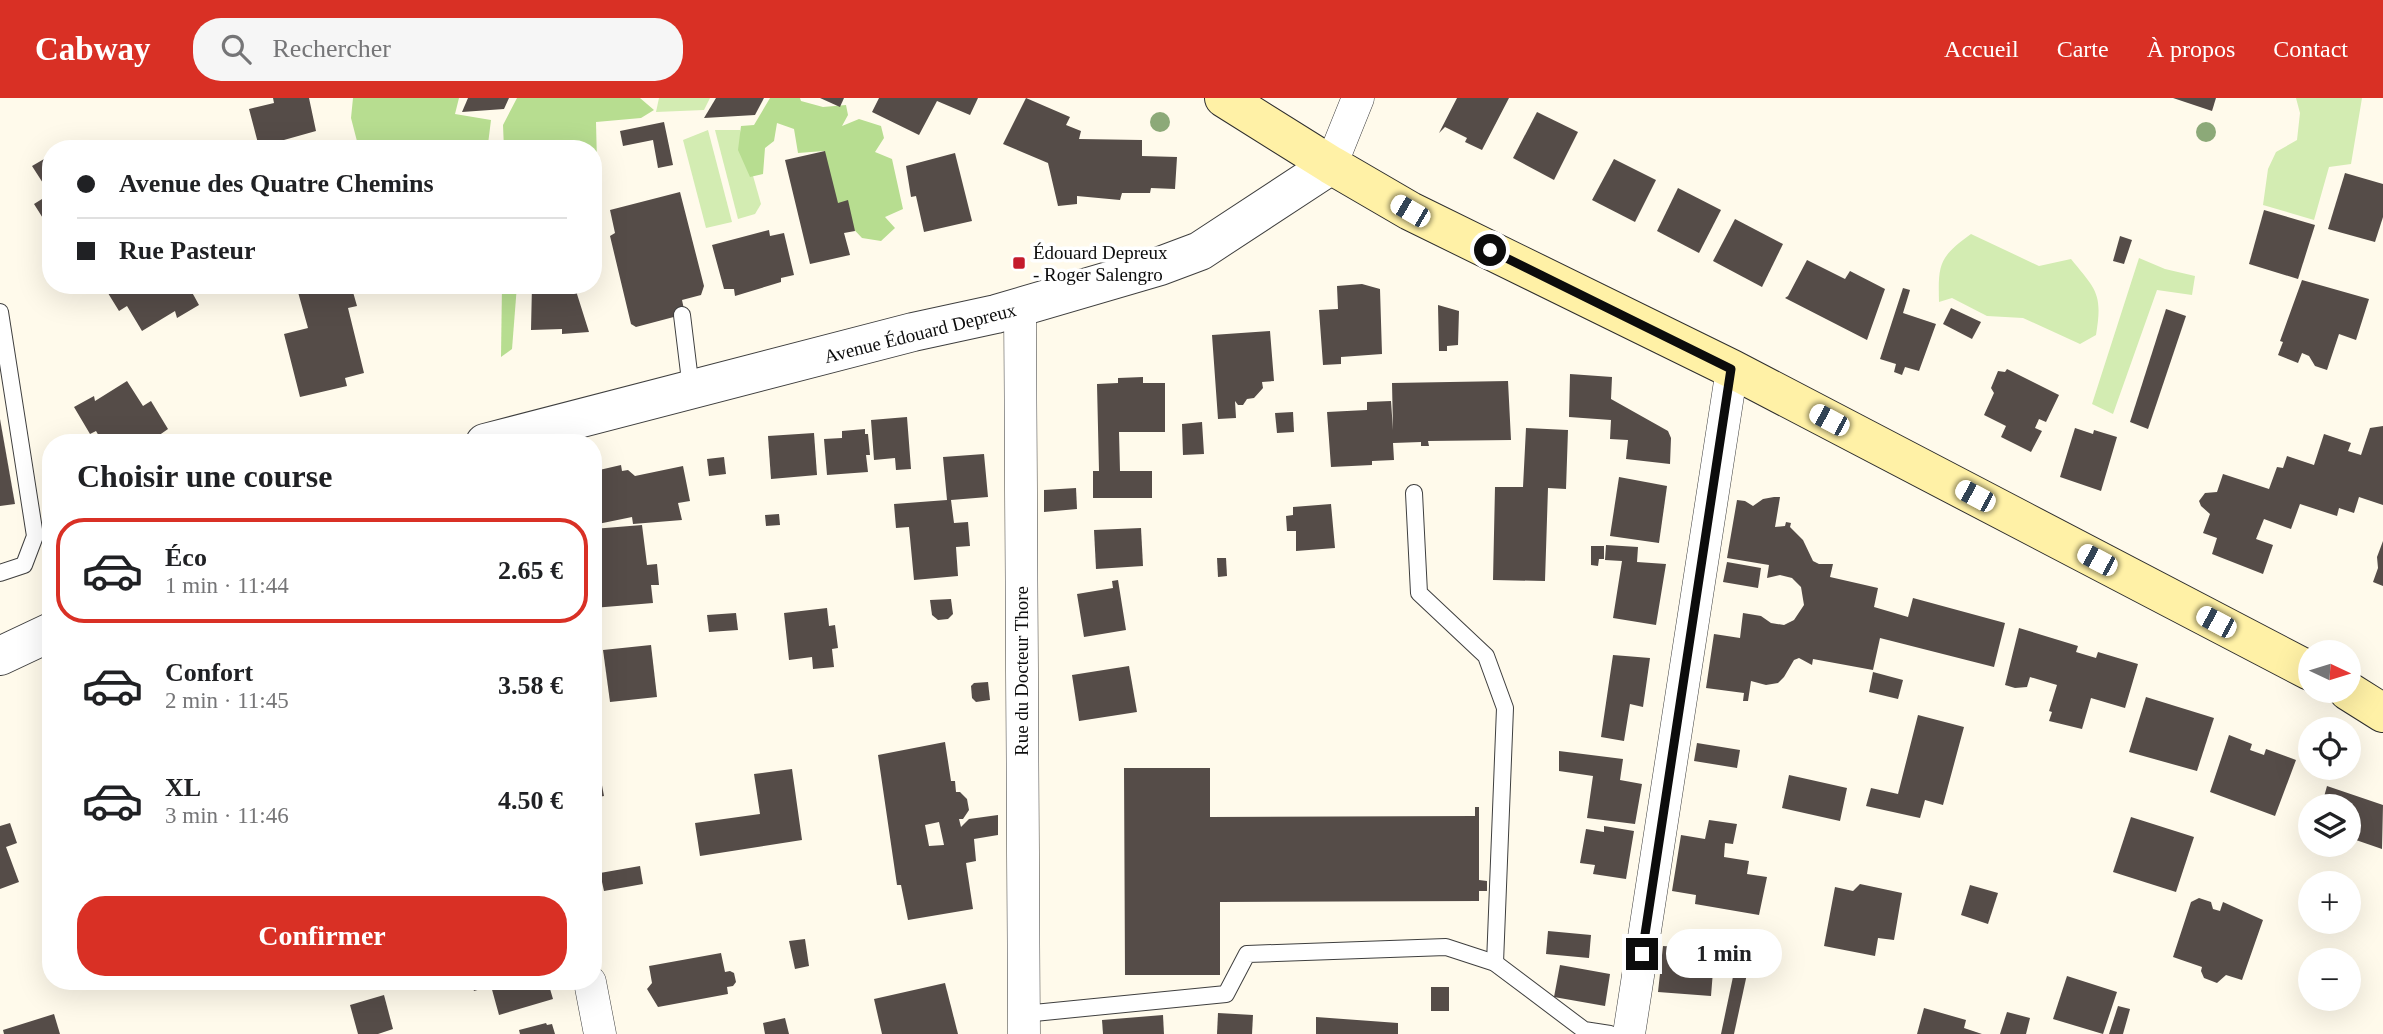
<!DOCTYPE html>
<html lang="fr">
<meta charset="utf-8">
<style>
body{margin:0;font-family:Georgia,serif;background:#f6f6f6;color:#202124;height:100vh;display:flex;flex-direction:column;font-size:26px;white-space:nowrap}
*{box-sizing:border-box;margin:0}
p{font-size:23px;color:#757577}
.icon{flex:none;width:38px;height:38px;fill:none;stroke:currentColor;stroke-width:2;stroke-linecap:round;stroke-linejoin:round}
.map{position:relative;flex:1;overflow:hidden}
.sheet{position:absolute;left:42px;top:336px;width:560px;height:556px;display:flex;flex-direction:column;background:#fff;border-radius:28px;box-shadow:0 7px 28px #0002}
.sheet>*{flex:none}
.guide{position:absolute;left:42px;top:42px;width:560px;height:154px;border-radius:28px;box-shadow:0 7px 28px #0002;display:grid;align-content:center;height:154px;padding:0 35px;background:#fff}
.needle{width:46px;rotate:94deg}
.fabs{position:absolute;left:2298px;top:542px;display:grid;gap:14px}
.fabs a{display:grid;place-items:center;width:63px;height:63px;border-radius:50%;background:#fff;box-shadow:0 7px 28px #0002;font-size:35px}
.end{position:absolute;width:32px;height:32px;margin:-16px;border:9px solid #0c0c0c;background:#fff;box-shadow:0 0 0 4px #fff}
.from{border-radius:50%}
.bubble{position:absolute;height:49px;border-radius:24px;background:#fff;box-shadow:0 7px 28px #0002;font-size:23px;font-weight:700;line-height:49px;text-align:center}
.car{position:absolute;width:21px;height:42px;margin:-21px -10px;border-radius:9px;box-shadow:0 0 5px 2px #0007;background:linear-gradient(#fff 24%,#345 0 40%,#fff 0 76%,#345 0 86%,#fff 0)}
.guide b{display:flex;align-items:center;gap:24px;height:66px;font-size:26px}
.guide b+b{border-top:2px solid #e0e0e0}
.guide i{width:18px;height:18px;background:#202124}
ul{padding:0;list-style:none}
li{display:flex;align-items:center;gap:21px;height:105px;margin:0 14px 10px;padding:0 21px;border:4px solid transparent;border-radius:28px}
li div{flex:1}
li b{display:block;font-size:26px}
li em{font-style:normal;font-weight:700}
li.on{border-color:#d93025}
li>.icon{width:63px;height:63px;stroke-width:1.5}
h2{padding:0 35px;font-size:32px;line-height:84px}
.primary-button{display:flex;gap:14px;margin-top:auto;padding:14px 35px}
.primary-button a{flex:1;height:80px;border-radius:28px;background:#d93025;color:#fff;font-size:28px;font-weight:700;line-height:80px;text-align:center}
header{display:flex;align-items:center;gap:42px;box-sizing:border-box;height:98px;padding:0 35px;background:#d93025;color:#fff}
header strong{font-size:33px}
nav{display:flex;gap:38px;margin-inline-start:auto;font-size:24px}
.search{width:490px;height:63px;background:#f6f6f6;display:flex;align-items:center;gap:18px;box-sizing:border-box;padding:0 24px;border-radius:28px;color:#757577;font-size:26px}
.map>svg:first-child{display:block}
.green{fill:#d3ecb2}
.forest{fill:#b7dd90}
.building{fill:#554c48;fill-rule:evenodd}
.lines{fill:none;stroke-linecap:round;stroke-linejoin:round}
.service-casing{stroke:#3f3f3f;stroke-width:18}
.minor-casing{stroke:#3f3f3f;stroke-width:33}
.tertiary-casing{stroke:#3f3f3f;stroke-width:40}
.secondary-casing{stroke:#2e2e2e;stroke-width:40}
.service{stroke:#fff;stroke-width:16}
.minor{stroke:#fff;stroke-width:32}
.tertiary{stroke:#fff;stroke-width:38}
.secondary{stroke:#fff1a6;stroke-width:38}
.tree{fill:#8ca978}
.route{stroke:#0c0c0c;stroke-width:9}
.poi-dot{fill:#c41b2c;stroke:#fff;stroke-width:2.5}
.labels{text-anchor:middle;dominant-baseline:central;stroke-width:7;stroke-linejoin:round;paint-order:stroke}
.poi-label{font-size:19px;fill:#0c0c0c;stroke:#fff;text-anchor:start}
.street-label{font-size:19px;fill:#0c0c0c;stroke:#fff}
</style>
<header>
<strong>Cabway</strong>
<div class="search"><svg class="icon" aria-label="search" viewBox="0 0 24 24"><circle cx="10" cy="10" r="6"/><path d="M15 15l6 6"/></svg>Rechercher</div>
<nav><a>Accueil</a><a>Carte</a><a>À propos</a><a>Contact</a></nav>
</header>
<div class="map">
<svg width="2383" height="936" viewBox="0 0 2383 936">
<rect width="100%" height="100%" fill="#fffaeb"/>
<g class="green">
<path d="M659 0H710L704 12 656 14Z"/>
<path d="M2296 0H2362L2351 66 2329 69 2314 122 2263 107 2268 71 2276 54 2297 42 2300 15Z"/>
<path d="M708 32 732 124 706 130 683 42Z"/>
<path d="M715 32H740L761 106 755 116 738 121Z"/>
<path d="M1971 136 2039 168 2071 161C2096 192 2103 195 2096 237L2080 246 2023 220 1987 218 1952 200 1939 204C1938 166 1939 159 1971 136Z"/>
<path d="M2139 160 2165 171 2195 178 2192 197 2157 192 2113 316 2092 306Z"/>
</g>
<g class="forest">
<path d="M353 0H459L455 16 491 22 488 46 458 51H359L351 20Z"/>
<path d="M517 0H640L654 12 641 20 596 24 599 149 593 148V51H504L503 27Z"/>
<path d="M770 0H800L801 3 823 9 846 7 848 17 842 28 859 21 881 28 884 40 875 54 892 61 903 111 885 119 895 130 881 143 862 140 829 105 824 53 798 55 794 31 777 25 774 43 765 50 763 76 750 79 738 52 741 28 754 27Z"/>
<path d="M502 187H517L512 251 501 259Z"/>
</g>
<g class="building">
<path d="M273 0H309L316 33 259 49 249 11 274 5Z"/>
<path d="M468 0H509L504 11 462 14Z"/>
<path d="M716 0H764L755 17 704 20Z"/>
<path d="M820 0H844L840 9Z"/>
<path d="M879 0H978L970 17 937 3 919 37 872 14Z"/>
<path d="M1026 0 1070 19 1066 27 1081 33 1079 41 1142 42V58L1177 59 1175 91 1151 90 1150 95H1122L1120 102 1077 98V106L1058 108 1048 65 1003 46Z"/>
<path d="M1457 0H1509L1482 52 1465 44 1467 40 1445 29 1439 35Z"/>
<path d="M2173 0H2216L2212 13Z"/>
<path d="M1537 14 1578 34 1554 82 1513 60Z"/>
<path d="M664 24 673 67 658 70 653 42 623 48 620 33Z"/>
<path d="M825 53 838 105 848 102 855 133 844 135 850 157 810 166 785 62Z"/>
<path d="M955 55 972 123 924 134 916 98 911 99 906 68Z"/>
<path d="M51 57V133L34 106 50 96 32 68Z"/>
<path d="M1614 61 1656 82 1635 124 1592 102Z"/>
<path d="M2345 75 2383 86V119L2375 144 2328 131Z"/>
<path d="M1678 90 1721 112 1699 155 1657 133Z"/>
<path d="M680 94 704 188 701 197 682 202 685 216 636 229 631 226 610 138 615 135 610 112Z"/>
<path d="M2264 112 2315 127 2298 181 2249 166Z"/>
<path d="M1735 121 1783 146 1762 189 1713 163Z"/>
<path d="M769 132 770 138 784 135 794 177 781 180V184L735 198 734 191H724L712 147Z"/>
<path d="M2120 138 2132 142 2124 166 2113 163Z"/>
<path d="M1807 162 1845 181 1850 173 1885 191 1867 242 1785 200 1788 198Z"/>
<path d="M2302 182 2369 201 2356 242 2339 236 2327 272 2315 268 2309 258 2302 255 2298 265 2278 257 2283 244 2280 243Z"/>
<path d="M1362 186 1380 191 1382 256 1341 259V266L1323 267 1319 212 1338 211 1337 188Z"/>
<path d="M103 187H188L199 207 177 220 175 213 142 233 127 208 119 213Z"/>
<path d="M296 187H351L357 208 348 210 364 275 345 280 347 288 300 299 284 236 308 230Z"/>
<path d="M532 187H578L577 196 589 234 562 236V231L531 232Z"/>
<path d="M1903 190 1910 192 1903 215 1936 226 1919 273 1905 269 1902 277 1894 274 1896 266 1880 261Z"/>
<path d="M1438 207 1459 213 1458 247 1447 248V253H1439Z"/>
<path d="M1951 210 1981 224 1972 241 1943 226Z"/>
<path d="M2166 211 2186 218 2148 331 2130 324Z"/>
<path d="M1270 233 1274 283 1262 284 1263 290 1254 300 1247 301 1243 307H1238L1235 303 1236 320 1218 321 1212 237Z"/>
<path d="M2007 271 2059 297 2046 324 2039 321 2035 330 2042 333 2031 354 2001 339 2006 328 1984 317 1994 295 1991 290 1998 273 2005 274Z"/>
<path d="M1570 276 1612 279 1611 301 1668 333 1671 340 1670 366 1626 361 1628 342 1610 341 1611 322 1569 319Z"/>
<path d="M1143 279V285H1165V334H1119L1120 373H1152V400H1093V373H1099L1097 286 1118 285V280Z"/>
<path d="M127 283 143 308 151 303 168 331 158 338 162 345H103L96 333 90 336 74 309 94 298 95 303Z"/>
<path d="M1508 283 1511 342 1428 343 1429 348H1421V344L1393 345 1394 362 1372 363V367L1331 369 1327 314 1367 312V304L1391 303 1393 332 1392 285Z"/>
<path d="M1293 314 1294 334 1277 335 1275 315Z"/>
<path d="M907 319 911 371 896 372 895 360 874 362 871 322Z"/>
<path d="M0 321 15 406 0 408Z"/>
<path d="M1202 324 1204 356 1183 357 1182 326Z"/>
<path d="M2383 328V407L2359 399 2354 415 2339 410 2337 418 2300 406 2291 431 2264 421 2256 441 2273 447 2263 476 2212 456 2217 440 2203 435 2210 416 2201 408 2199 403 2205 395 2217 394 2223 376 2269 391 2277 369 2283 370 2287 358 2314 367 2324 336 2351 345 2348 353 2361 357 2370 330Z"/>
<path d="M1526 330 1568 332 1566 391 1548 390 1545 483 1493 482 1495 389H1523Z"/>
<path d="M2075 330 2093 336 2094 332 2117 339 2101 393 2060 379Z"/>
<path d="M865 331V336H868L870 357H866L868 374 827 377 824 341 842 340V333Z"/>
<path d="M814 335 817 377 771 381 768 338Z"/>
<path d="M984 356 988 399 951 402 954 425 968 424 970 448 956 449 958 478 914 482 909 429 896 430 894 406 947 402 943 359Z"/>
<path d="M724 359 726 376 709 378 707 361Z"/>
<path d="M621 367 622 373 628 372 635 378 683 368 690 403 678 405 682 422 633 426 632 419 593 427V381L597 380 595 373Z"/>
<path d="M1619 379 1667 388 1659 445 1610 438Z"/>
<path d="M1076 390 1077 411 1044 414V392Z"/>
<path d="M1774 399H1780L1775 429 1785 428 1786 424 1791 425 1790 429 1803 442 1813 463 1819 466H1833L1830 479 1878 490 1874 509 1908 519 1913 500 2005 525 1994 569 1880 540 1873 572 1813 561 1812 567 1799 560 1794 562 1784 579 1778 585 1766 587 1751 583 1748 603H1743L1744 595 1706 590 1714 536 1740 540 1743 515 1761 518 1771 525 1784 527 1794 522 1804 507 1801 489 1792 480 1780 477 1767 480 1769 467 1727 460 1737 402 1745 403 1753 408 1763 401Z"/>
<path d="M1331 406 1335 450 1296 453V433H1287L1286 418 1293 417V409Z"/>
<path d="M779 416 780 427 766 428 765 417Z"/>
<path d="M642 427 647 467 657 466 659 487H651L653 505 593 510V431Z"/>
<path d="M1141 430 1143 468 1096 471 1094 432Z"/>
<path d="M2383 443V488L2373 484 2378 470 2377 459Z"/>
<path d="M1606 447 1638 449 1637 464 1666 466 1656 527 1613 520 1622 463 1605 462Z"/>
<path d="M1591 448H1604V461H1599L1598 468 1591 467Z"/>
<path d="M1217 460H1226L1227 478 1218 479Z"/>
<path d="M1727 464 1761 470 1758 490 1723 484Z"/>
<path d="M1118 482 1126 532 1084 539 1077 496 1113 490 1112 483Z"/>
<path d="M951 501 953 516 948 521 938 522 932 517 930 502Z"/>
<path d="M827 510 829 528 835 527 838 550 832 551 834 569 813 571 812 559 789 562 784 515Z"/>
<path d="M736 515 738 532 709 534 707 517Z"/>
<path d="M2019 530 2078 548 2076 554 2096 560 2098 554 2138 566 2125 610 2091 600 2082 631 2049 623 2052 614 2049 613 2057 587 2030 579 2027 589 2015 590 2005 587Z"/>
<path d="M651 547 657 599 610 604 603 552Z"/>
<path d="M1613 557 1650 560 1643 609 1630 606 1624 643 1601 639Z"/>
<path d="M1129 568 1137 614 1079 623 1072 577Z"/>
<path d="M1873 574 1903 582 1898 601 1869 594Z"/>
<path d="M988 584 990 602 976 604 972 600 971 588 974 585Z"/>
<path d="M2146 599 2214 620 2197 673 2129 654Z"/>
<path d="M1918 617 1964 629 1943 707 1925 702 1920 720 1866 708 1871 690 1898 696Z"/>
<path d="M2229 637 2252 646 2250 652 2264 657 2266 651 2296 662 2275 718 2210 694Z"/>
<path d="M945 644 951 683H955L956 694H960L967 701 969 712 963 721H959L961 729 969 721 998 717V737L974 741 976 763 966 765 973 811 908 822 901 787H897L878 657ZM939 724 944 747 929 748 925 727Z"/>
<path d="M1697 645 1740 652 1737 670 1694 663Z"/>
<path d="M1559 653 1623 661 1620 682 1642 686 1635 726 1587 720 1593 678 1559 673Z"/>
<path d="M1124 670H1210V719L1475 718V709H1479V782L1487 783V793H1479V803L1220 804V877H1125Z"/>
<path d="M792 671 802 742 700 758 695 725 760 716 754 676Z"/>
<path d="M600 677 604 698 593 700V679Z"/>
<path d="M1789 677 1847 690 1840 723 1782 710Z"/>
<path d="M2327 688 2383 707 2382 751 2353 741 2352 748 2348 747V709H2312L2314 703 2322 706Z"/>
<path d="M2131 719 2194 739 2176 794 2113 774Z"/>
<path d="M1709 722 1737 726 1733 746 1725 745 1724 759 1749 763 1747 776 1767 779 1759 817 1695 806 1696 797 1672 793 1681 737 1705 741Z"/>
<path d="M10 725 17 745 6 749 19 784 0 791V728Z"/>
<path d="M1604 728 1634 733 1626 781 1593 776 1595 767 1580 765 1586 731 1604 734Z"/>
<path d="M640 768 643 786 604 793 600 775Z"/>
<path d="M1860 786 1902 795 1894 842 1878 840 1875 858 1824 848 1835 789 1853 793Z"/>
<path d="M1970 787 1998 795 1988 826 1961 817Z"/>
<path d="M2199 800 2211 804 2213 811 2220 813 2223 804 2263 822 2242 882 2226 877 2217 885 2204 880 2201 873 2202 869 2173 859 2191 804Z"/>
<path d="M1548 833 1591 837 1589 860 1546 856Z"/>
<path d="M805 841 809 868 795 871 789 843Z"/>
<path d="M1663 848 1722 853 1721 873H1713L1711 898 1658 894Z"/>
<path d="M721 855 725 874 730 873 734 875 736 884 733 888 727 889 728 896 658 909 647 891 652 885 649 868Z"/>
<path d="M1560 867 1610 876 1605 908 1554 899Z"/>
<path d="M1734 874 1747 876 1734 936H1721Z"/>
<path d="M2067 878 2117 894 2103 936 2053 921Z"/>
<path d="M471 884H548L553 901 499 917 491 888 474 893Z"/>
<path d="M945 885 958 936H882L874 901Z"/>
<rect x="1431" y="889" width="18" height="24"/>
<path d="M384 897 393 931 378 936H358L350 907Z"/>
<path d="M2118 908 2130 911 2123 936H2109Z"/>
<path d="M1924 910 1966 922 1964 930 1982 936H1917Z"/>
<path d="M2007 914 2030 920 2026 936H2000Z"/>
<path d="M1218 915 1253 917 1252 936H1217Z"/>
<path d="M54 916 60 936H4L3 932Z"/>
<path d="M1163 917 1164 936H1103L1102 922Z"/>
<path d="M1316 919 1398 925V936H1316Z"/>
<path d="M785 920 789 936H765L763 925Z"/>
<path d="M546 925 547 927 552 926 555 936H520L519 932Z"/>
</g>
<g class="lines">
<defs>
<g id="service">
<path d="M0 214 35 438 24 467 0 475"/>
<path d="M682 217 691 291"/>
<path d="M1414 395 1419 495 1486 558 1505 610 1495 865"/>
<path d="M1024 916 1226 896 1247 856 1446 849 1495 865 1584 932 1610 936"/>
</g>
<g id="minor">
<path d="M1331 67 1358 0"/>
<path d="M1020 210 1024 936"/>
<path d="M590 884 600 936"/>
<path d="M1629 936 1732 271"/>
</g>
<g id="tertiary">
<path d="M485 345 913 234 996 216 1160 168 1200 153 1331 67"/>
<path d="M0 558 51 534"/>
</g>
<g id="secondary">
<path d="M1224 0 1331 67 1410 113 1732 271 2310 573"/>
<path d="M2348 593 2383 615"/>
</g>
</defs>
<use href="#service" class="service-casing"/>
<use href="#minor" class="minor-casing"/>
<use href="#tertiary" class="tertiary-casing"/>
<use href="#secondary" class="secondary-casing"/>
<use href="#service" class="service"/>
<use href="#minor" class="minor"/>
<use href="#tertiary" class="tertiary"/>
<use href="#secondary" class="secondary"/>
</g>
<g class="tree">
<circle cx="1160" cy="24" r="10"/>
<circle cx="2206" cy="34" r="10"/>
</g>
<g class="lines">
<path class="route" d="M1490 152 1731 271 1642 856"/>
</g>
<rect class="poi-dot" x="1012" y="158" width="14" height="14" rx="3.5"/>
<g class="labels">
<g class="poi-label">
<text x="1033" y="154">Édouard Depreux<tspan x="1033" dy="22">- Roger Salengro</tspan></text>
</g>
<g class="street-label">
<text transform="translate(920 235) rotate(-14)">Avenue Édouard Depreux</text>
<text transform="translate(1021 573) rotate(-90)">Rue du Docteur Thore</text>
</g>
</g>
</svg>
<div class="fabs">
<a><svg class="needle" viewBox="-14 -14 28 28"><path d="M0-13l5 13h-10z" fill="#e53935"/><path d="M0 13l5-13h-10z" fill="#757577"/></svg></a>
<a><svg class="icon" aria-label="locate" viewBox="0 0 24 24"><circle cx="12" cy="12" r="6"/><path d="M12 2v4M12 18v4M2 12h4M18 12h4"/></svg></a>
<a><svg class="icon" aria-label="layers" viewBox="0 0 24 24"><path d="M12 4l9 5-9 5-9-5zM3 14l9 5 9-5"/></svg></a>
<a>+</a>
<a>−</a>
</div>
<i class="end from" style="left:1490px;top:152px"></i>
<i class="end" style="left:1642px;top:856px"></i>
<div class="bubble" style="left:1666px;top:831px;width:116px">1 min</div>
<i class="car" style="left:1410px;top:113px;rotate:300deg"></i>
<i class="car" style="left:1829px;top:322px;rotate:298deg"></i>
<i class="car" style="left:1975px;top:398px;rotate:298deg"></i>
<i class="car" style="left:2097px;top:462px;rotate:298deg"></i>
<i class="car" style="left:2216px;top:524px;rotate:298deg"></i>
<div class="guide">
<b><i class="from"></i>Avenue des Quatre Chemins</b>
<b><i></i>Rue Pasteur</b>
</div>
<section class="sheet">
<h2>Choisir une course</h2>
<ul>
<li class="on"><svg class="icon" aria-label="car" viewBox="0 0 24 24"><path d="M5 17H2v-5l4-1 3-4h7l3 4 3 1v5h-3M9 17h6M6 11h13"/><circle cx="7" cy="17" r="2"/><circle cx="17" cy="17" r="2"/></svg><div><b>Éco</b><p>1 min · 11:44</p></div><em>2.65 €</em></li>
<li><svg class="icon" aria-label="car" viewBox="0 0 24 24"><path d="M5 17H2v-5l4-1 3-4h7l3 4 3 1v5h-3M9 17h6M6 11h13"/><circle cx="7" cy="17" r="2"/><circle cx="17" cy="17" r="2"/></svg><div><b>Confort</b><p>2 min · 11:45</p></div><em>3.58 €</em></li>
<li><svg class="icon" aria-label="car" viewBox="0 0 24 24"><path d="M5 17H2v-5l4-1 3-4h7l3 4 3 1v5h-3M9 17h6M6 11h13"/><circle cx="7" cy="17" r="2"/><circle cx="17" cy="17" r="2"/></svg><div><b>XL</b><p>3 min · 11:46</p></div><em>4.50 €</em></li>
</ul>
<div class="primary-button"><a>Confirmer</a></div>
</section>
</div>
